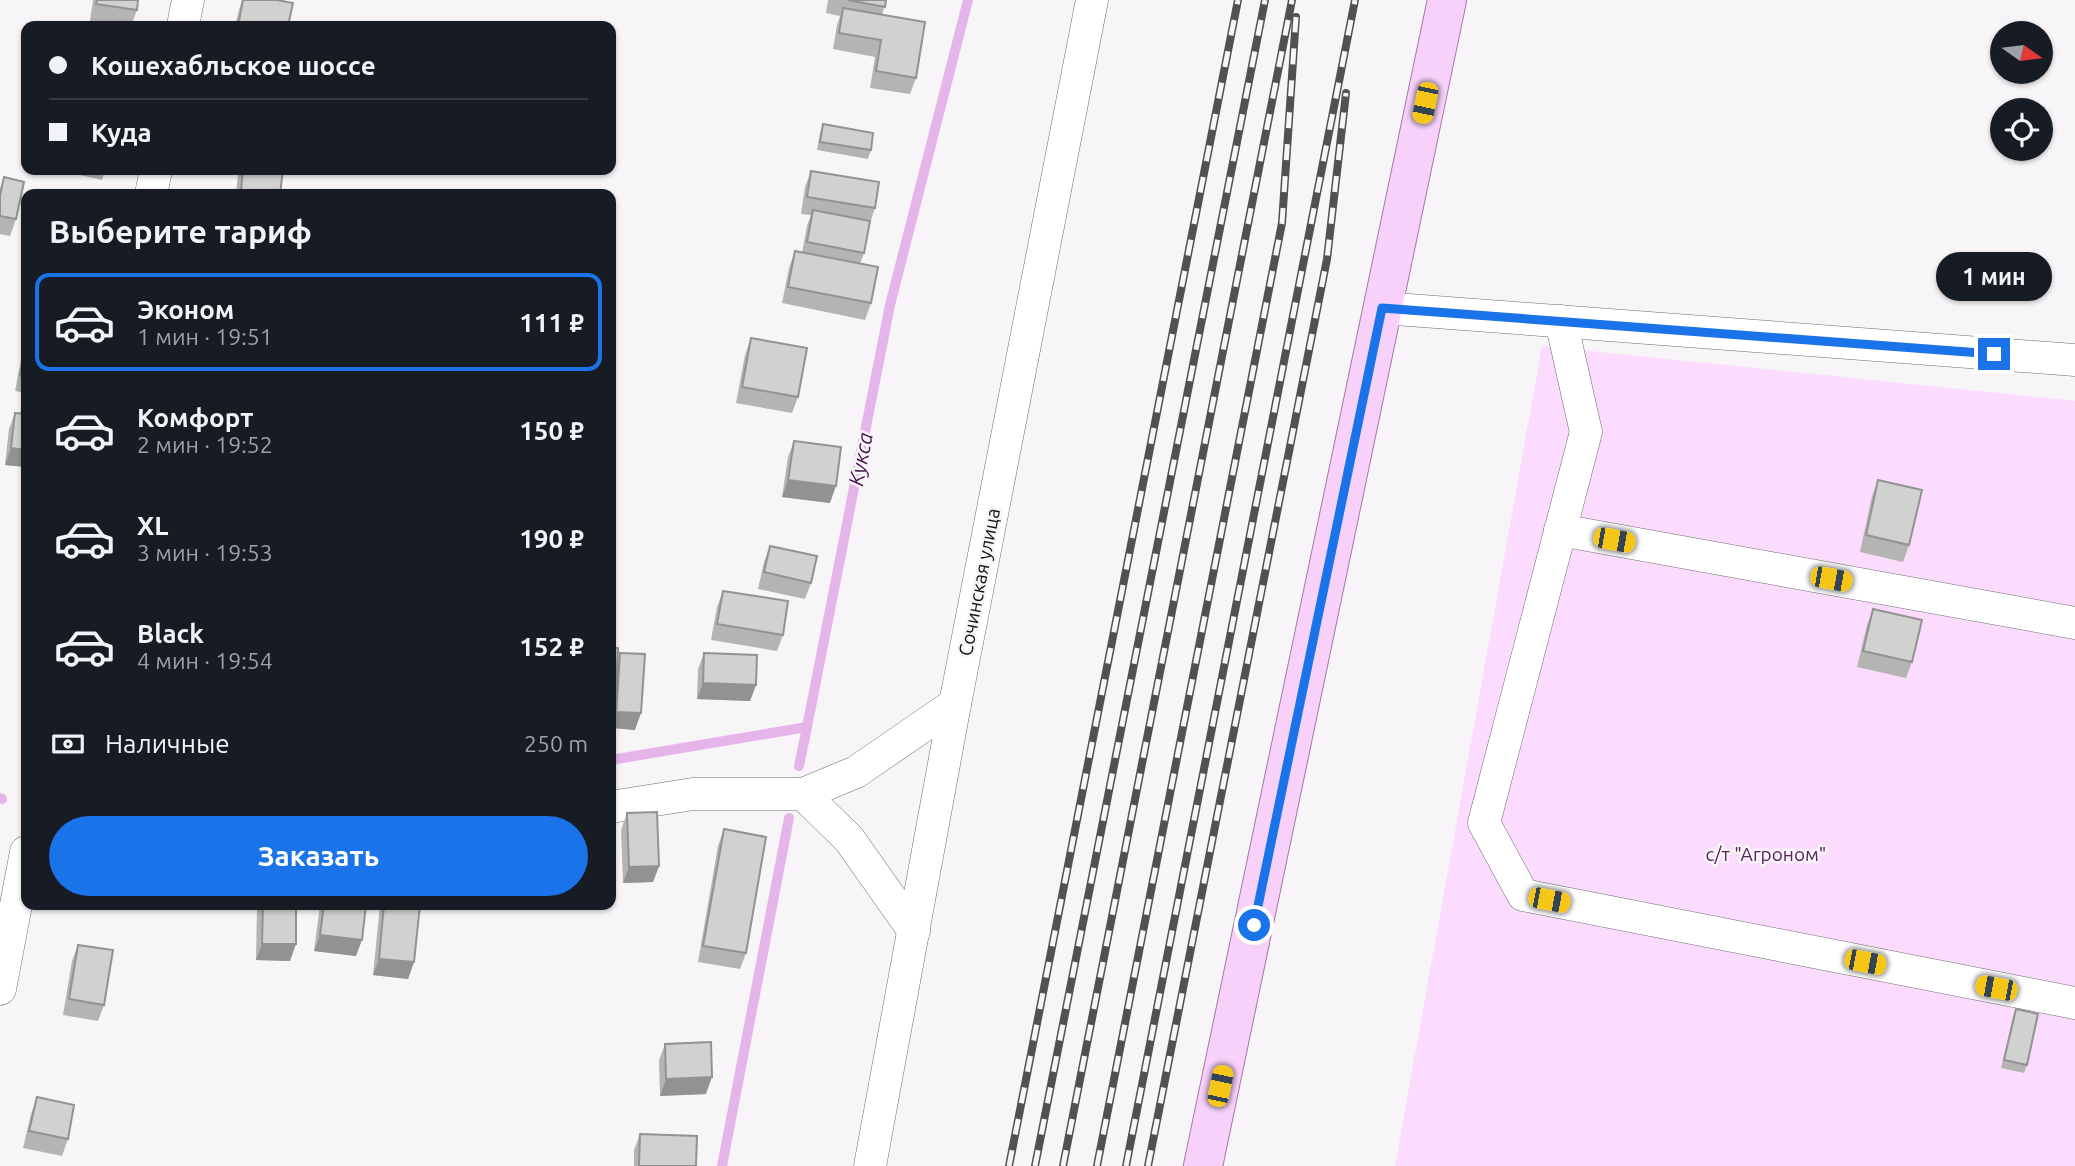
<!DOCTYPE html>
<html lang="ru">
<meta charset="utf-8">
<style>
body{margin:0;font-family:Ubuntu,sans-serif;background:#20242c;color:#f1f3f6;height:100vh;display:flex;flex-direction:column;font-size:26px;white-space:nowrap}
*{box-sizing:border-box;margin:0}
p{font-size:23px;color:#9ea1a6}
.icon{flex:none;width:38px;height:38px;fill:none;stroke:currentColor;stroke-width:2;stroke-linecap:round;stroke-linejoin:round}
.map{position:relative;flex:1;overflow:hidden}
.details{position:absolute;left:21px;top:189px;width:595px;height:721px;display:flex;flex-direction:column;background:#171b24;border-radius:14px;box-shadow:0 2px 5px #0004}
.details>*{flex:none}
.hud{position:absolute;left:21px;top:21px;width:595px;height:154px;border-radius:14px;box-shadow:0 2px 5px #0004;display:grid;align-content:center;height:154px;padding:0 28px;background:#171b24}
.needle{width:46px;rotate:104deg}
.controls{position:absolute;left:1990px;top:21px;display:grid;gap:14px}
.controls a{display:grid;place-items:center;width:63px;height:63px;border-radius:50%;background:#171b24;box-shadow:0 2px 5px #0004;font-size:35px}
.end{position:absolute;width:32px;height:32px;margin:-16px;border:9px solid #1a73e8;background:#fff;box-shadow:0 0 0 4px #fff}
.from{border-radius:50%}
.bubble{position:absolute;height:49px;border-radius:24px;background:#171b24;box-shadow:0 2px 5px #0004;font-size:23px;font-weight:600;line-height:49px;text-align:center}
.car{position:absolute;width:21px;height:42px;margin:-21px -10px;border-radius:9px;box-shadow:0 0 5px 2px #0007;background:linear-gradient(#f5c518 24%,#345 0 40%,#f5c518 0 76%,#345 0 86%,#f5c518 0)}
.hud b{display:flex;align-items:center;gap:24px;height:66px;font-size:26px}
.hud b+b{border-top:2px solid #363941}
.hud i{width:18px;height:18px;background:#f1f3f6}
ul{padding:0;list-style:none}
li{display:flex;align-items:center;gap:21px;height:98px;margin:0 14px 10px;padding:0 14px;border:4px solid transparent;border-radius:14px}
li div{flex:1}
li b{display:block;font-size:26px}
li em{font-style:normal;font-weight:600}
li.current{border-color:#1a73e8}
li>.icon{width:63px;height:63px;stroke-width:1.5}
h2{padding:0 28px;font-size:32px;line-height:84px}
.pay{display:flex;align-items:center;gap:18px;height:77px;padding:0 28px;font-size:26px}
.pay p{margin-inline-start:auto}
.cta{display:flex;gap:14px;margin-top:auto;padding:14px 28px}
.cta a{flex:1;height:80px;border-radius:42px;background:#1a73e8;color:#fff;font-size:28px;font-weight:600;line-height:80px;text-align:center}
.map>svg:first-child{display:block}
.green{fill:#fbdcfe}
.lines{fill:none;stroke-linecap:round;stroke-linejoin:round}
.stream{stroke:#e5b5e9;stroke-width:10}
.minor-casing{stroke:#6f6d6f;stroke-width:33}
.major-casing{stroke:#a379a6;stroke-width:40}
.minor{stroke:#fff;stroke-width:32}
.major{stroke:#f7d1fa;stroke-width:38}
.rail-casing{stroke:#525152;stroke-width:8}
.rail{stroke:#f7f5f7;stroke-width:5;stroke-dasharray:16;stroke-linecap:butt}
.wall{fill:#b4b5b2}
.shaded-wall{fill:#929391}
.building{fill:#d1d2cf;stroke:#929391;stroke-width:2}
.route{stroke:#1a73e8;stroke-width:9}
.labels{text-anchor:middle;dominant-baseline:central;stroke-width:5;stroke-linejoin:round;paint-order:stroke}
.street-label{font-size:19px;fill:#111011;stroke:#f7f5f7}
.park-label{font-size:19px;fill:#58205e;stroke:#f7f5f7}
.water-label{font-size:21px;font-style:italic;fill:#460e4d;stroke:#f7f5f7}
</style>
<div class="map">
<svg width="2075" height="1166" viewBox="0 0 2075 1166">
<rect width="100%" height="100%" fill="#f7f5f7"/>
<path class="green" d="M1542 346 2075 401V1166H1395Z"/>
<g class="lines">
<g class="stream">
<path d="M611 760 807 727 890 305 968 0"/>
<path d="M799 766 807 727"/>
<path d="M0 798 2 799"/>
<path d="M722 1166 789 818"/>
</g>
<defs>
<g id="minor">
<path d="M183 26 188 0"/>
<path d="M151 194 156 170"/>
<path d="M1382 308 2075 360"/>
<path d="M1561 321 1586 432 1484 823 1523 895 2075 1003"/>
<path d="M1560 530 2075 623"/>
<path d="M803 794 856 772 955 704"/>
<path d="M611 807 693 794H803L849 839 914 931"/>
<path d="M0 989 26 852"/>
<path d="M870 1166 955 704 1092 0"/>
</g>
<path id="major" d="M1203 1166 1447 0"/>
</defs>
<use href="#minor" class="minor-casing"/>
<use href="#major" class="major-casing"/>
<use href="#minor" class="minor"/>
<use href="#major" class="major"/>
<defs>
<g id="rail">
<path d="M1009 1166 1238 0"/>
<path d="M1035 1166 1265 0"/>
<path d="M1063 1166 1292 0"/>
<path d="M1097 1166 1282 223 1296 17"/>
<path d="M1126 1166 1355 0"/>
<path d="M1148 1166 1327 259 1346 93"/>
</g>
</defs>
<use href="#rail" class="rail-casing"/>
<use href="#rail" class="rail"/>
</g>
<g class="wall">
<path d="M93 0H138L137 10 131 26 90 21Z"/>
<path d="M242 0H243L288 26H235L239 10Z"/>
<path d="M828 0H886L882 15 916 78 910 94 870 88 875 57 833 49 837 25 840 16 826 13Z"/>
<path d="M823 124 871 150 868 159 817 150 820 133Z"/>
<path d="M58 170H105L102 180Z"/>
<path d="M240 170H283L280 194H236L238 174Z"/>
<path d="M811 171 875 208 870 223 864 253 860 264 871 303 865 320 782 303 789 268 795 251 802 253 807 226 811 215 801 214 805 187Z"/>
<path d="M4 177 16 219 10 236 0 234V188Z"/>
<path d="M751 338 798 397 792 413 736 403 745 355Z"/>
<path d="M26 341V393L15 391 23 350Z"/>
<path d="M15 413 26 414V467L5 465 9 429Z"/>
<path d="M794 441 830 503 782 497 788 457Z"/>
<path d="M1878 480 1909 545 1903 562 1860 552 1872 496Z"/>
<path d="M770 546 811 583 805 599 758 589 764 562Z"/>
<path d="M723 591 783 635 777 651 711 640 717 607Z"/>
<path d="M1873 609 1912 662 1906 678 1857 667 1867 625Z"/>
<path d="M620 653 635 730 613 728 617 661Z"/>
<path d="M704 653 756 685 750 701 697 699 698 669Z"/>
<path d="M627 813 659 866 653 882 623 883 621 830Z"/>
<path d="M724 829 746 953 740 969 698 962 718 846Z"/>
<path d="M257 905H296L290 961 256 960Z"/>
<path d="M320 905H366L356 956 314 951Z"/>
<path d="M380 905H420L414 962 408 979 373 975Z"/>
<path d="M78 945 104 1005 98 1021 63 1015 72 961Z"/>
<path d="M2016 1009 2027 1065 2024 1073 2001 1068 2013 1017Z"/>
<path d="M665 1044 706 1094 660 1096 659 1060Z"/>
<path d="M37 1097 68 1139 62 1156 23 1148 31 1114Z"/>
<path d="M640 1134 696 1166H634V1150Z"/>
</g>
<g class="shaded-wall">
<path d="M241 190 280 194H239Z"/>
<path d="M11 448 26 450V467L5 465Z"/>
<path d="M788 480 836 486 830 503 782 497Z"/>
<path d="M703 683 756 685 750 701 697 699Z"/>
<path d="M616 712 641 713 635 730 613 728 611 734V726Z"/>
<path d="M659 866 653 882 623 883 629 867Z"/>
<path d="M501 905H538L500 907Z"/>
<path d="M320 935 362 940 356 956 314 951Z"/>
<path d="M262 944H296L290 961 256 960Z"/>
<path d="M379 959 414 962 408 979 373 975Z"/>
<path d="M712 1077 706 1094 660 1096 666 1079Z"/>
</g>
<g class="building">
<path d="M97 0H138L137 10 96 4Z"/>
<path d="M243 0H277L293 3 288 26H238Z"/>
<path d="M848 0H886L885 7Z"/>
<path d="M843 8 925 22 916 78 876 71 881 40 839 33Z"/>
<path d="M823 124 873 133 871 150 820 142Z"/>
<path d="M243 170H283L280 194 241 190Z"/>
<path d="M811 171 879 182 875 208 807 197Z"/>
<path d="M4 177 24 182 16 219 0 216V196Z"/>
<path d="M813 210 870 221 864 253 807 242Z"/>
<path d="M795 251 878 267 871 303 788 287Z"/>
<path d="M751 338 807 348 798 397 742 387Z"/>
<path d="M26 347V376L20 375Z"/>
<path d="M15 413 26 414V450L11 448Z"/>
<path d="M794 441 841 447 836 486 788 480Z"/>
<path d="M1878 480 1922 490 1909 545 1866 535Z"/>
<path d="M770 546 817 556 811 583 764 572Z"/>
<path d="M723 591 788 601 783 635 717 624Z"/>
<path d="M1873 609 1922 620 1912 662 1863 651Z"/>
<path d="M611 647 618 648 614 726H611Z"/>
<path d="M620 653 645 654 641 713 616 712Z"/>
<path d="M704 653 757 655 756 685 703 683Z"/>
<path d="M657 812 659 866 629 867 627 813Z"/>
<path d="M724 829 766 837 746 953 703 946Z"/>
<path d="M263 905H296V944H262Z"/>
<path d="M324 905H366L362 940 320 935Z"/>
<path d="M384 905H420L414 962 379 959Z"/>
<path d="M78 945 113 950 104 1005 69 999Z"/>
<path d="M2016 1009 2038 1014 2027 1065 2004 1060Z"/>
<path d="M711 1042 712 1077 666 1079 665 1044Z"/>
<path d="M37 1097 74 1105 68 1139 29 1131Z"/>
<path d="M640 1134 697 1136 696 1166H639Z"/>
</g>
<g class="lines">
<path class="route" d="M1254 925 1382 308 1994 354"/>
</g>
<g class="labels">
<g class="street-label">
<text transform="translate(979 582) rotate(-79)">Сочинская улица</text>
</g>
<g class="park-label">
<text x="1766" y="854">с/т "Агроном"</text>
</g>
<g class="water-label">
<text transform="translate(860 459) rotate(-79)">Кукса</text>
</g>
</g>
</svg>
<div class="controls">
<a><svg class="needle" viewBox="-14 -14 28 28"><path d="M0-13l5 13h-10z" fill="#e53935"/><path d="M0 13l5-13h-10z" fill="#9ea1a6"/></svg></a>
<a><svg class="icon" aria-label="locate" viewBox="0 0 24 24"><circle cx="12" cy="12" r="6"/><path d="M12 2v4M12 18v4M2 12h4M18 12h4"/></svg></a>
</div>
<i class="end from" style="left:1254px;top:925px"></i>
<i class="end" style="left:1994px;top:354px"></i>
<div class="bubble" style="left:1936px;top:252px;width:116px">1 мин</div>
<i class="car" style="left:1425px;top:103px;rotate:192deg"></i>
<i class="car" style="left:1614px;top:540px;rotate:100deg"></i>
<i class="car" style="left:1831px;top:579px;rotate:100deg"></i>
<i class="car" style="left:1549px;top:900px;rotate:101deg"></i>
<i class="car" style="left:1865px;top:962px;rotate:101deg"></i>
<i class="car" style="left:1996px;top:988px;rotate:281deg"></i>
<i class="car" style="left:1220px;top:1086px;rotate:12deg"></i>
<div class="hud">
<b><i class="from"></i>Кошехабльское шоссе</b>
<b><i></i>Куда</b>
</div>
<section class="details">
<h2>Выберите тариф</h2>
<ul>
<li class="current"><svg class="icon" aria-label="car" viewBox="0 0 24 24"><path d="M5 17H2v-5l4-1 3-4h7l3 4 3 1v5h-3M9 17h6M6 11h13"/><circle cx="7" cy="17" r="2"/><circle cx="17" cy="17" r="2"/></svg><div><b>Эконом</b><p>1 мин · 19:51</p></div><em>111 ₽</em></li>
<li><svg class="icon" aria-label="car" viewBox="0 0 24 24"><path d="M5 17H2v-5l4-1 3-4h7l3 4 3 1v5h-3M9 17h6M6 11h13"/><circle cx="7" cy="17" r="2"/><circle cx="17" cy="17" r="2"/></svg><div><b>Комфорт</b><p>2 мин · 19:52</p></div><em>150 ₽</em></li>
<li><svg class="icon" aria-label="car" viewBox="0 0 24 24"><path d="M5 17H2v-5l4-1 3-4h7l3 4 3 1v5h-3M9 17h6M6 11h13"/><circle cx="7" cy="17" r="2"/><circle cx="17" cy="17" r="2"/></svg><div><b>XL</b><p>3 мин · 19:53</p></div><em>190 ₽</em></li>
<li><svg class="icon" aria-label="car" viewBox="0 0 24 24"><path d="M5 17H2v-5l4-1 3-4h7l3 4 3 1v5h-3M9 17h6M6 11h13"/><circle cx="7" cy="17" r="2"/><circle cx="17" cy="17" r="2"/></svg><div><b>Black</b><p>4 мин · 19:54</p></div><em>152 ₽</em></li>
</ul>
<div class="pay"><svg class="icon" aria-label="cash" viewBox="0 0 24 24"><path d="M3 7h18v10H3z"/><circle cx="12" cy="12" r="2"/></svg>Наличные<p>250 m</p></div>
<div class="cta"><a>Заказать</a></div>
</section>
</div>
